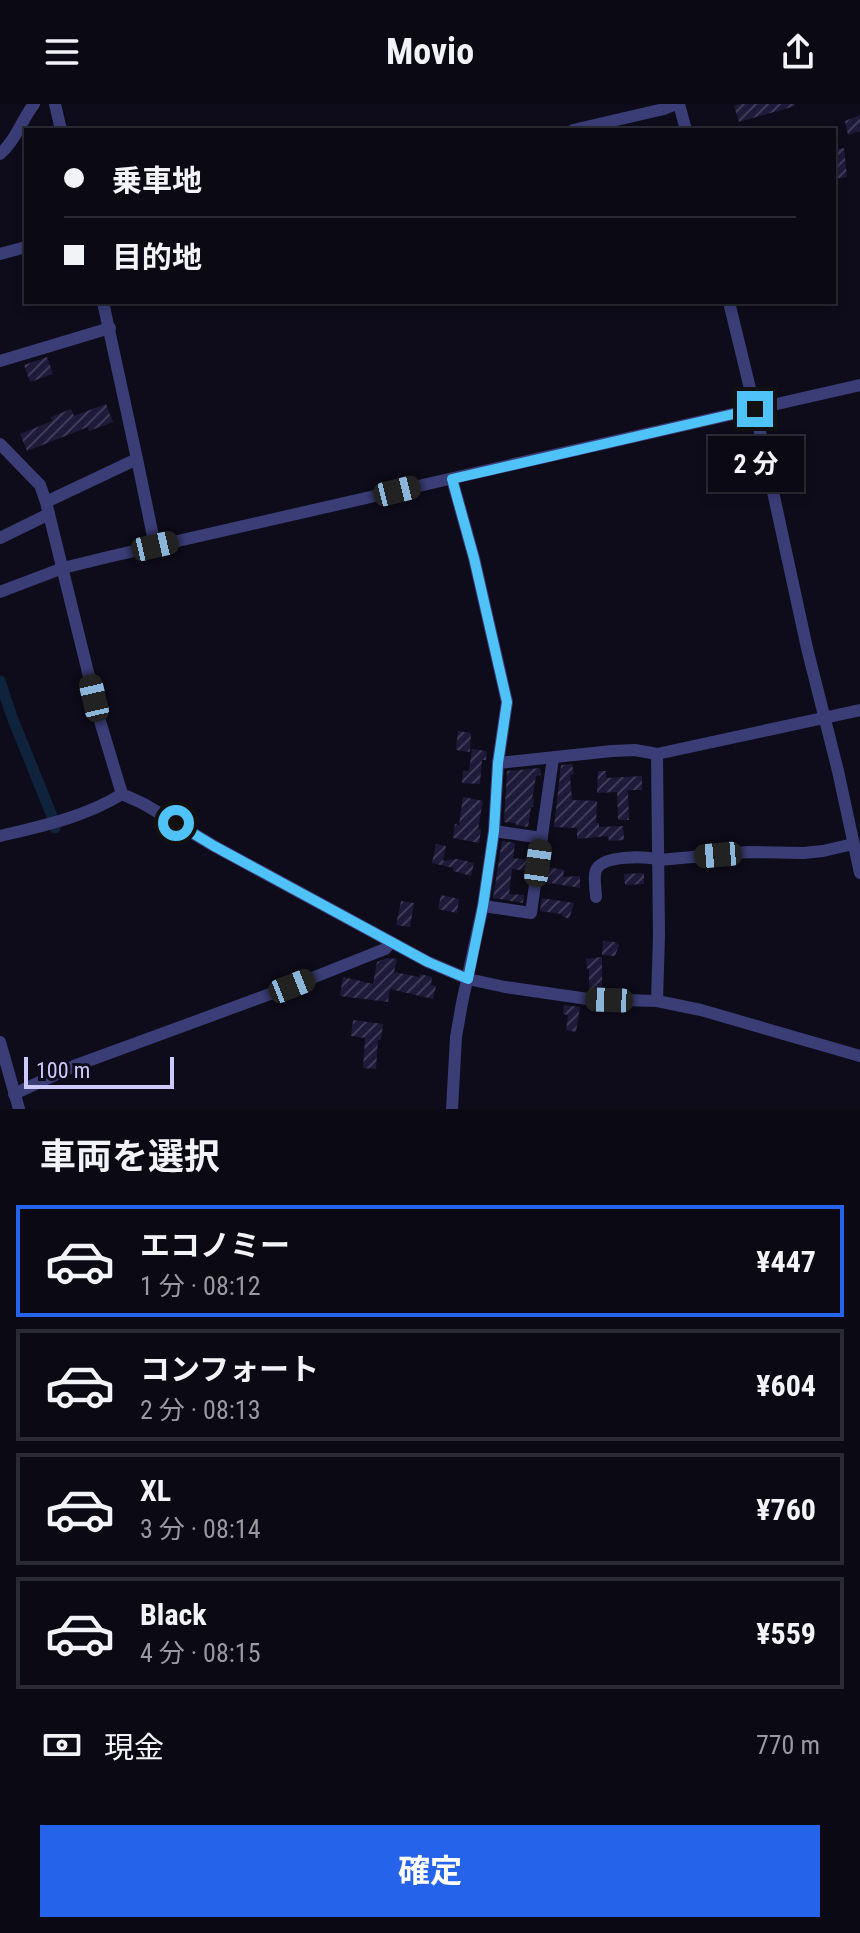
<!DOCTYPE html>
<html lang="ja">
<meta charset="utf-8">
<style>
body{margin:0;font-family:"Roboto Condensed","Noto Sans JP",sans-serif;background:#13121d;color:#f1f3f6;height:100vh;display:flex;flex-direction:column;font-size:30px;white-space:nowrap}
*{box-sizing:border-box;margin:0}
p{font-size:26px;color:#999aa0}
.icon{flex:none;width:44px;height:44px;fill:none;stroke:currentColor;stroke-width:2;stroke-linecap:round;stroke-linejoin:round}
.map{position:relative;height:1005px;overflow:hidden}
.drawer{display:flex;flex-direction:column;background:#0a0914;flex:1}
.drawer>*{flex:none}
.banner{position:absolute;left:24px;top:24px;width:812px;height:176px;border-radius:0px;box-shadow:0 4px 12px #0003,0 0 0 2px #2a2a34;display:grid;align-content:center;height:176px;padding:0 40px;background:#0a0914}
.scale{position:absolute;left:24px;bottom:20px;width:150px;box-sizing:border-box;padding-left:8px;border:4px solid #cccafb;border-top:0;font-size:22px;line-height:28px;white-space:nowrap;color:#cccafb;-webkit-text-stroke:6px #0e0c1b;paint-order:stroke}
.end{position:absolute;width:36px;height:36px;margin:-18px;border:10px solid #4fc3f7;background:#111;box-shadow:0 0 0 4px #111}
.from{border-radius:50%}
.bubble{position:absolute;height:56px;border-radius:0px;background:#0a0914;box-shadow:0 4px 12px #0003,0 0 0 2px #2a2a34;font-size:26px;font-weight:700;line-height:56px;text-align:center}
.car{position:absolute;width:24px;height:48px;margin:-24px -12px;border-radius:10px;box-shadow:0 0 6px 2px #0007;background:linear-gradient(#222 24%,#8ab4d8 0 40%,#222 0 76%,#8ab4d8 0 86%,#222 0)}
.banner b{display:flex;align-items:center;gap:28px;height:76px;font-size:30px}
.banner b+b{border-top:2px solid #2a2a34}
.banner i{width:20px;height:20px;background:#f1f3f6}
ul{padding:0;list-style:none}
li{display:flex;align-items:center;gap:24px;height:112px;margin:0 16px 12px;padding:0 24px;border:4px solid #2a2a34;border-radius:0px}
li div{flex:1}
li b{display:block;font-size:30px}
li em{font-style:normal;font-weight:700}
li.on{border-color:#2563eb}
li>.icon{width:72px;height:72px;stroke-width:1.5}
h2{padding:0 40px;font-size:36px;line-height:96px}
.pay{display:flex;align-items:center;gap:20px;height:88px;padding:0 40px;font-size:30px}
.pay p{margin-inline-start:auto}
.action{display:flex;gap:16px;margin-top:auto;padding:16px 40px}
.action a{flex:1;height:92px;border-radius:0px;background:#2563eb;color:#fff;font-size:32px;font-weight:700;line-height:92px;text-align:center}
header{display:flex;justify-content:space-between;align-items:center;height:104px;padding:0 40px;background:#0a0914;font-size:36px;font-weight:700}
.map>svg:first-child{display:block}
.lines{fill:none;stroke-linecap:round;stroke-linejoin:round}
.canal{stroke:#0f233d;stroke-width:11}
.building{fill:url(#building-hatch)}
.minor{stroke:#3b3d77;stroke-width:12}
.route{stroke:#4fc3f7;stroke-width:10}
</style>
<header><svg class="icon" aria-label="menu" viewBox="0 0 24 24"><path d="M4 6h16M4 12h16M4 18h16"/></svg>Movio<svg class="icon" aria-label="share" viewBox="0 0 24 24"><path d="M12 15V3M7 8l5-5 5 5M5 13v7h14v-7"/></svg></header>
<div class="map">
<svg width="860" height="1005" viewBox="0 0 860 1005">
<defs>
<pattern id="building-hatch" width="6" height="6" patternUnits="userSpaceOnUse" patternTransform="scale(2)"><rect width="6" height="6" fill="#1e1a3a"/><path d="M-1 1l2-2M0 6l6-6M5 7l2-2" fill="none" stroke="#3e3a57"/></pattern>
</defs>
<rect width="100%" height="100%" fill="#0e0c1b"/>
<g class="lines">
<path class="canal" d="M0 577 12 613 52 712 55 724"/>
</g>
<g class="building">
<path d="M741 0H795V2L739 18 734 2Z"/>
<path d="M860 11V27L848 31 845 17Z"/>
<path d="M844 44 847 73 834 75V46Z"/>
<path d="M47 253 53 270 30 278 24 261Z"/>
<path d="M106 300 113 318 89 327 88 323 27 347 20 330 52 317 51 313 71 305 74 312Z"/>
<path d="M458 627 471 629 470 648 456 646Z"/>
<path d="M472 645 487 647 486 656H482L480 680 462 679 463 667H469Z"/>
<path d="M572 660 574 670 570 671 572 696 597 697 596 719H599V723L623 722 624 736 609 737 608 732 577 735V724L554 723 561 661Z"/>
<path d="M540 664 541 671 536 672 532 695H534L533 703H531L528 723 516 721V719L504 718 507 667Z"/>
<path d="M598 667H606V674L642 672V686H628L629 716H618L617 688 597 689Z"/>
<path d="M463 693 483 697 478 725H481L479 739 453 734 455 720 459 721Z"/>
<path d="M502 737 515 739 513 754 529 756 528 767 512 765 509 790 524 791 523 799 493 794Z"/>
<path d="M436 740 446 742 443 757 457 755 474 759 471 772 453 767 454 764 432 759Z"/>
<path d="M547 763 564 766 563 773 580 772V784L544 778Z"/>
<path d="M644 769V780L625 781 624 770Z"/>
<path d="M441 791 459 795 457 809 438 805Z"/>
<path d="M542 794 574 799 569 815 562 812V810L540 807Z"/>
<path d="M401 797 414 799 410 823 396 821Z"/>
<path d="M603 837 615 838 619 841 615 852 602 851Z"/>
<path d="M602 853V886H589V864L587 865 586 855Z"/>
<path d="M387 854 397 855 394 868 419 873 420 870 432 873 431 881 436 882 433 895 390 885 388 898 340 892 343 873 373 880 377 858Z"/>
<path d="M564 901 580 903 576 928 566 926 568 911 563 910Z"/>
<path d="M353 916 383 920 381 936H378L376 965 363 964 365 934 351 932Z"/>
</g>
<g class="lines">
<g class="minor">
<path d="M55 0 61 26"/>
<path d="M679 0 686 26"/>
<path d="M573 26 664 5 676 0"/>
<path d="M0 50C16 36 21 17 34 0"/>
<path d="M0 150 26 143"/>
<path d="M103 198 137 355 46 398 100 617 122 690 144 700 214 742 428 858 468 875 505 883 588 895 657 897 701 906 860 952"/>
<path d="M729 198 755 305 807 544 838 667 860 769"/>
<path d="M0 257 110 224"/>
<path d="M0 340 40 381 46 398"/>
<path d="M137 355 155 442"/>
<path d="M452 375 474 454 507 598 498 659 494 727 483 802 462 899 456 933 452 1005"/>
<path d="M0 434 49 410"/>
<path d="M0 488 63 464 108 453 860 281"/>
<path d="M498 659 612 647 635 646 657 650 860 606"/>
<path d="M494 727 542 734"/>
<path d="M0 732C42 722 85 713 122 690"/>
<path d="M596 793C596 785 593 774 596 766 603 751 645 752 659 756L748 748 803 749 823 747 853 740"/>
<path d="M483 802 531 809 553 654"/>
<path d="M657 897 659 831 657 650"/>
<path d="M0 938 19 1005"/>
<path d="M14 990 74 962 292 882 385 845 391 838"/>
</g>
</g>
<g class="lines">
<path class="route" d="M176 719 214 742 428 858 468 875 483 802 494 727 498 659 507 598 474 454 452 375 755 305"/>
</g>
</svg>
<div class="scale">100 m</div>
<i class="end from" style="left:176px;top:719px"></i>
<i class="end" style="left:755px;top:305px"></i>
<div class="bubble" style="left:708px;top:332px;width:96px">2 分</div>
<i class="car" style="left:397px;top:387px;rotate:76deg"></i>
<i class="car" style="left:155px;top:442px;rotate:77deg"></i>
<i class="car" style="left:94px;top:594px;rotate:347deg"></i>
<i class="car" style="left:718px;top:751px;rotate:265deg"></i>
<i class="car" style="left:538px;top:759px;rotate:8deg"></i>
<i class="car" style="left:292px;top:882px;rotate:68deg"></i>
<i class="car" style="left:609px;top:896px;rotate:272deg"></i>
<div class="banner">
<b><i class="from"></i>乗車地</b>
<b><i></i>目的地</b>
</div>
</div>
<section class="drawer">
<h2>車両を選択</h2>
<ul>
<li class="on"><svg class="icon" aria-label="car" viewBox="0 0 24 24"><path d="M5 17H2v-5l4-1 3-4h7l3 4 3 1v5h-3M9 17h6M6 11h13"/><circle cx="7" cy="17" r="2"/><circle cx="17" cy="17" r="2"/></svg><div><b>エコノミー</b><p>1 分 · 08:12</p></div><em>¥447</em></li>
<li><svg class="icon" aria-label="car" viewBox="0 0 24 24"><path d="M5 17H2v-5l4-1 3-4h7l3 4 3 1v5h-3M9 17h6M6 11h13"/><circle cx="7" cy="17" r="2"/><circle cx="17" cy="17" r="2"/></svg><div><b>コンフォート</b><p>2 分 · 08:13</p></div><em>¥604</em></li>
<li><svg class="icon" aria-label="car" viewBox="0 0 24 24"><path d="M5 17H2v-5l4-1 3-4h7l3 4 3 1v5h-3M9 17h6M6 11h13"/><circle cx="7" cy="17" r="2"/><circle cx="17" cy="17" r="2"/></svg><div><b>XL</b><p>3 分 · 08:14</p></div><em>¥760</em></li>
<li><svg class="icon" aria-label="car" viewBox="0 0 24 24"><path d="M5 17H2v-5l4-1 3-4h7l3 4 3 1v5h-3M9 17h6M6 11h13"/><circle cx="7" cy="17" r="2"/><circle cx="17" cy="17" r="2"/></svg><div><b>Black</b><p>4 分 · 08:15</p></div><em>¥559</em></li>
</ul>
<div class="pay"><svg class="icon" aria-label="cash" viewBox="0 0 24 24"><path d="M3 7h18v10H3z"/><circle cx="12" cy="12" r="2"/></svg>現金<p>770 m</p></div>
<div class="action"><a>確定</a></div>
</section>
